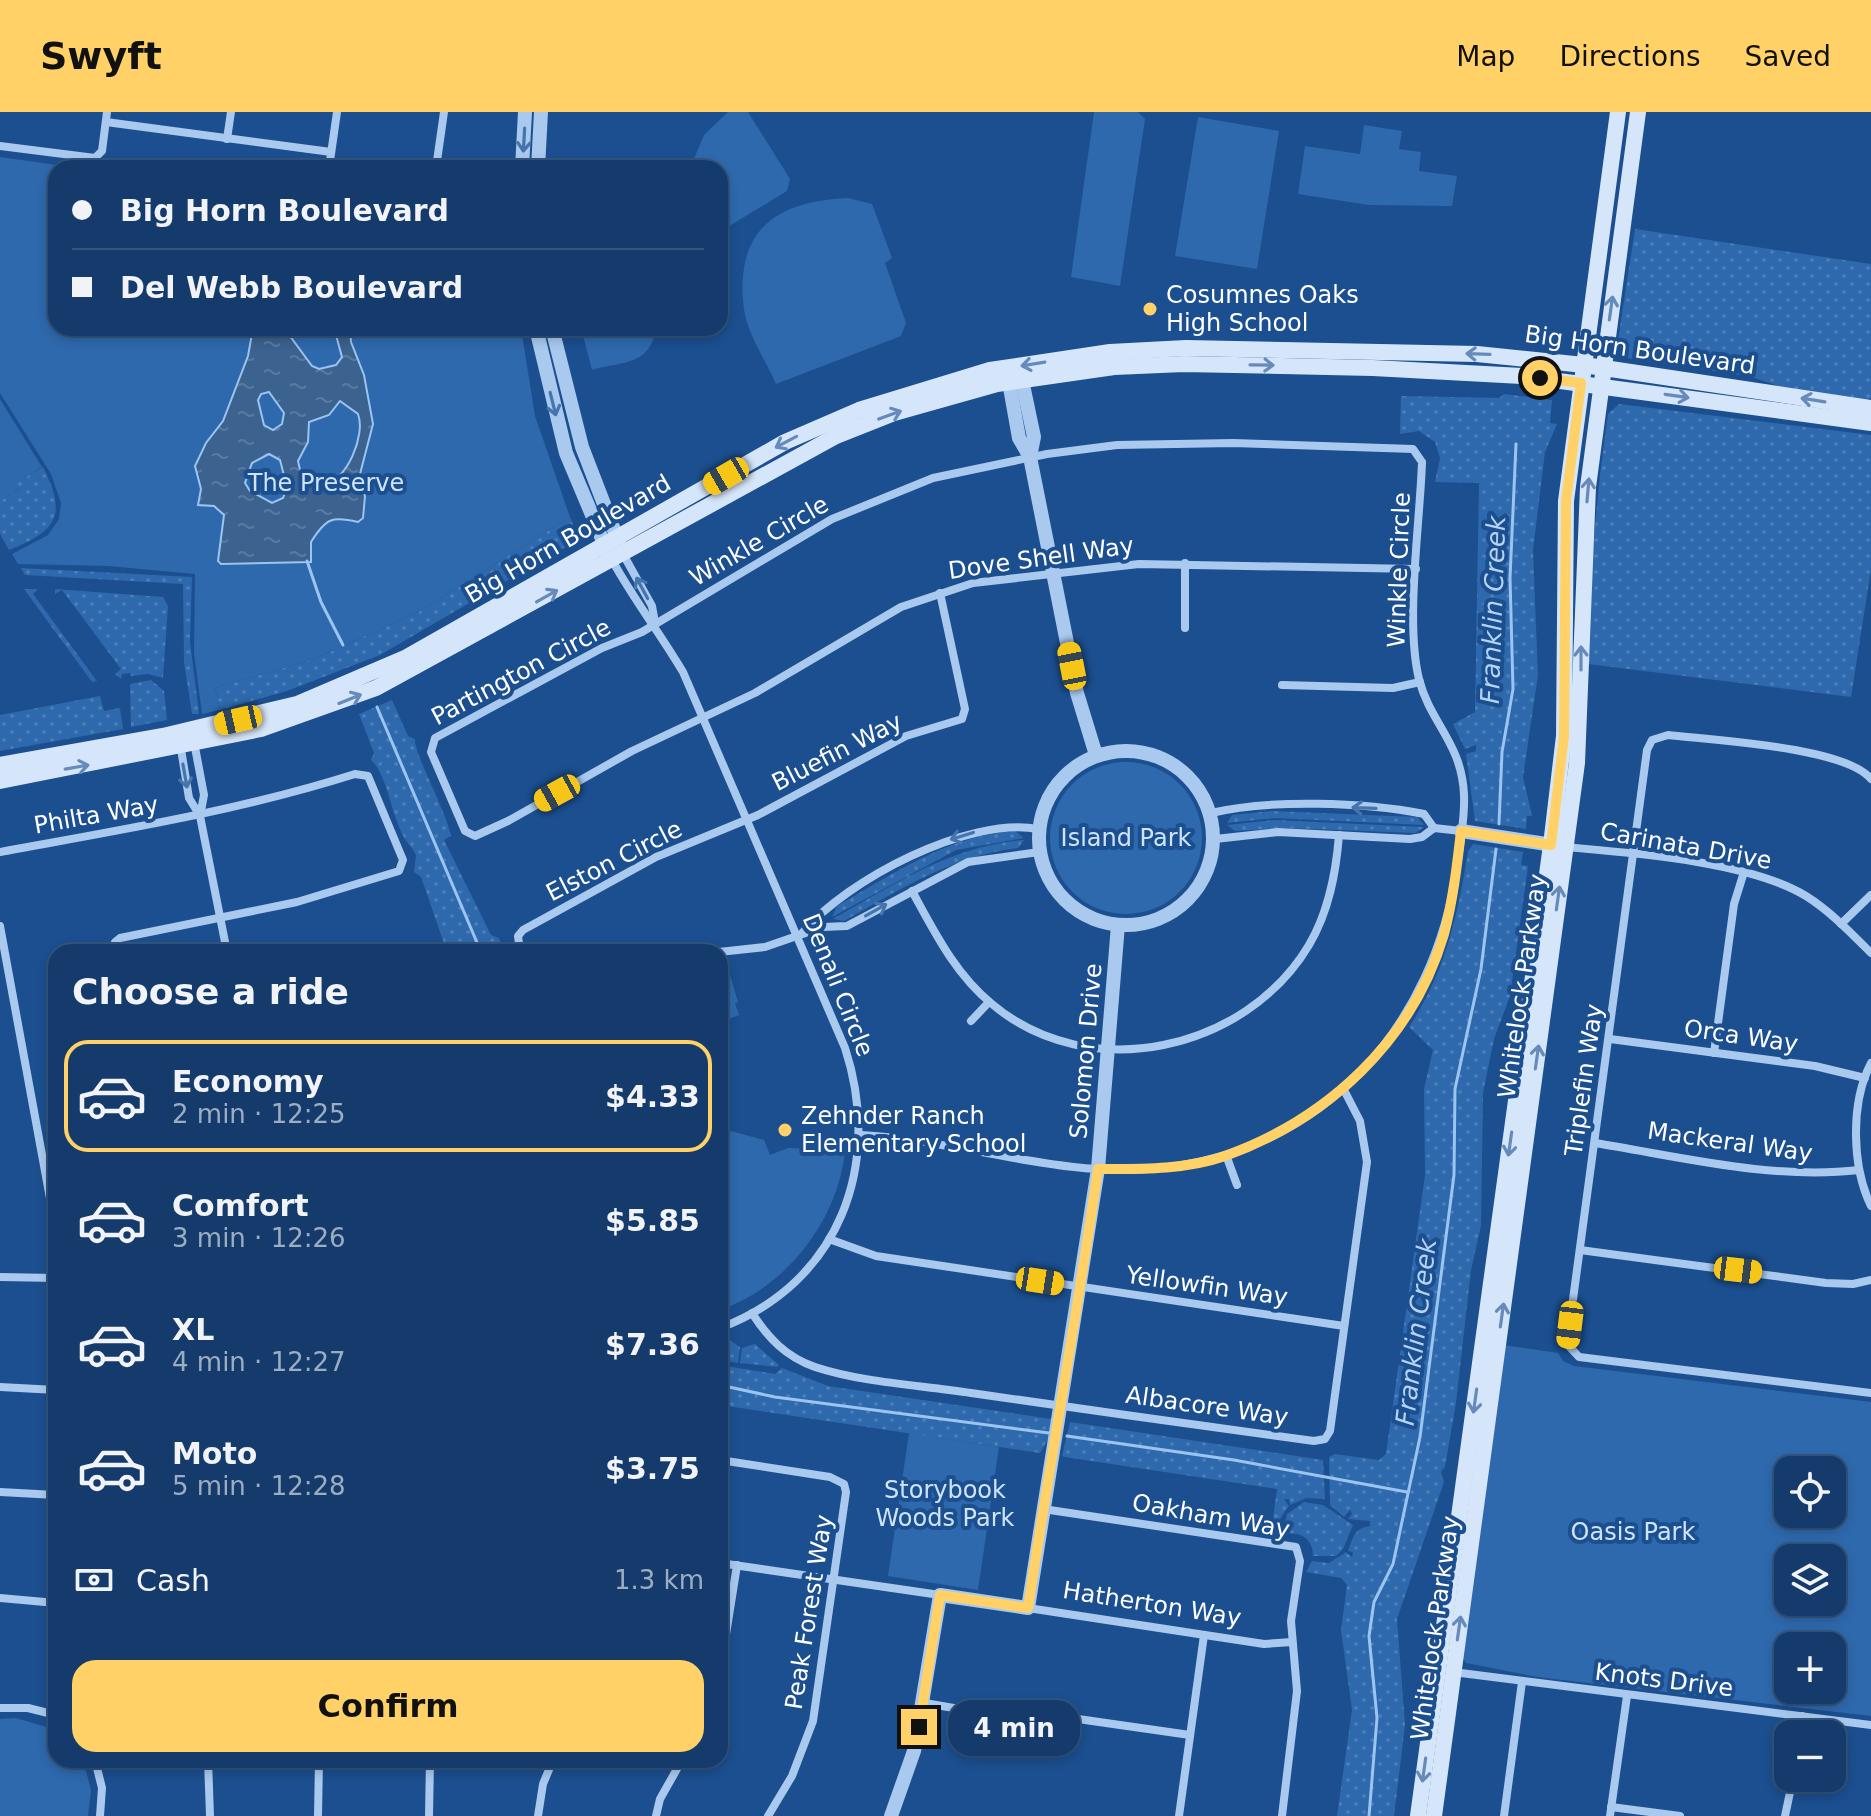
<!DOCTYPE html>
<meta charset="utf-8">
<style>
body{margin:0;font-family:"DejaVu Sans",sans-serif;background:#1d4271;color:#f1f3f6;height:100vh;display:flex;flex-direction:column;font-size:30px;white-space:nowrap}
*{box-sizing:border-box;margin:0}
p{font-size:26px;color:#9dadc1}
.icon{flex:none;width:44px;height:44px;fill:none;stroke:currentColor;stroke-width:2;stroke-linecap:round;stroke-linejoin:round}
.map{position:relative;flex:1;overflow:hidden}
.sheet{position:absolute;left:48px;top:832px;width:680px;height:824px;display:flex;flex-direction:column;background:#143b6b;border-radius:24px;box-shadow:0 4px 12px #0003,0 0 0 2px #33557e}
.sheet>*{flex:none}
.hud{position:absolute;left:48px;top:48px;width:680px;height:176px;border-radius:24px;box-shadow:0 4px 12px #0003,0 0 0 2px #33557e;display:grid;align-content:center;height:176px;padding:0 24px;background:#143b6b}
.tools{position:absolute;left:1774px;top:1344px;display:grid;gap:16px}
.tools a{display:grid;place-items:center;width:72px;height:72px;border-radius:16px;background:#143b6b;box-shadow:0 4px 12px #0003,0 0 0 2px #33557e;font-size:40px}
.end{position:absolute;width:36px;height:36px;margin:-18px;border:10px solid #ffd166;background:#111;box-shadow:0 0 0 4px #111}
.from{border-radius:50%}
.bubble{position:absolute;height:56px;border-radius:24px;background:#143b6b;box-shadow:0 4px 12px #0003,0 0 0 2px #33557e;font-size:26px;font-weight:800;line-height:56px;text-align:center}
.car{position:absolute;width:24px;height:48px;margin:-24px -12px;border-radius:10px;box-shadow:0 0 6px 2px #0007;background:linear-gradient(#f5c518 24%,#345 0 40%,#f5c518 0 76%,#345 0 86%,#f5c518 0)}
.hud b{display:flex;align-items:center;gap:28px;height:76px;font-size:30px}
.hud b+b{border-top:2px solid #33557e}
.hud i{width:20px;height:20px;background:#f1f3f6}
ul{padding:0;list-style:none}
li{display:flex;align-items:center;gap:24px;height:112px;margin:0 16px 12px;padding:0 8px;border:4px solid transparent;border-radius:24px}
li div{flex:1}
li b{display:block;font-size:30px}
li em{font-style:normal;font-weight:800}
li.current{border-color:#ffd166}
li>.icon{width:72px;height:72px;stroke-width:1.5}
h2{padding:0 24px;font-size:36px;line-height:96px}
.pay{display:flex;align-items:center;gap:20px;height:88px;padding:0 24px;font-size:30px}
.pay p{margin-inline-start:auto}
.action{display:flex;gap:16px;margin-top:auto;padding:16px 24px}
.action a{flex:1;height:92px;border-radius:24px;background:#ffd166;color:#111;font-size:32px;font-weight:800;line-height:92px;text-align:center}
header{display:flex;align-items:center;gap:48px;box-sizing:border-box;height:112px;padding:0 40px;background:#ffd166;color:#111}
header strong{font-size:38px}
nav{display:flex;gap:44px;margin-inline-start:auto;font-size:28px}
.map>svg:first-child{display:block}
.grass{fill:url(#grass-dots)}
.park{fill:#2e69ad;fill-rule:evenodd}
.water{fill:url(#water-ripples);stroke:#9cc4f0;stroke-width:2;fill-rule:evenodd}
.lines{fill:none;stroke-linecap:round;stroke-linejoin:round}
.stream{stroke:#9cc4f0;stroke-width:3}
.minor{stroke:#a9c9ee;stroke-width:8}
.tertiary{stroke:#a9c9ee;stroke-width:14}
.secondary{stroke:#d6e6fa;stroke-width:16}
.oneway{stroke:#4674ac}
.oneway2{stroke:#668bba}
.route{stroke:#ffd166;stroke-width:10}
.poi-dot{fill:#ffd166;stroke:#1b4f8f;stroke-width:3}
.labels{text-anchor:middle;dominant-baseline:central;stroke-width:8;stroke-linejoin:round;paint-order:stroke}
.poi-label{font-size:24px;fill:#fff;stroke:#1b4f8f;text-anchor:start}
.street-label{font-size:24px;fill:#fff;stroke:#1b4f8f}
.park-label{font-size:24px;fill:#cfe3fa;stroke:#1b4f8f}
.water-label{font-size:26px;font-style:italic;fill:#b5d3f5;stroke:#1b4f8f}
</style>
<header>
<strong>Swyft</strong>
<nav><a>Map</a><a>Directions</a><a>Saved</a></nav>
</header>
<div class="map">
<svg width="1871" height="1704" viewBox="0 0 1871 1704">
<defs>
<pattern id="grass-dots" width="8" height="8" patternUnits="userSpaceOnUse" patternTransform="scale(2)"><rect width="8" height="8" fill="#2e69ad"/><path d="M2 2h.1M6 6h.1" fill="none" stroke="#4d80b9" stroke-width="1.8" stroke-linecap="round"/></pattern>
<pattern id="water-ripples" width="26" height="14" patternUnits="userSpaceOnUse" patternTransform="scale(2)"><rect width="26" height="14" fill="#3c6290"/><path d="M2 4q2-2 4 0t4 0M15 11q2-2 4 0t4 0" fill="none" stroke="#597aa1"/></pattern>
</defs>
<rect width="100%" height="100%" fill="#1b4f8f"/>
<g class="grass">
<path d="M1635 117 1871 152V286L1866 289 1790 278 1752 265 1626 246 1617 235Z"/>
<path d="M1504 282 1552 288 1550 311 1557 312 1545 340 1533 438 1538 563 1523 665 1532 704H1527L1526 717 1475 709 1466 642 1476 639V633L1465 637 1453 612 1475 600 1479 371 1435 370 1440 346 1435 330 1419 319 1400 322 1401 284 1499 286Z"/>
<path d="M1619 292 1871 323V457L1851 585 1588 552 1590 468 1600 363 1608 302Z"/>
<path d="M43 355C67 402 58 419 9 438L0 422V389L19 377 15 371Z"/>
<path d="M570 405 578 424 574 430 380 543 287 579 220 598 215 576 314 547 420 499Z"/>
<path d="M21 456 192 465 190 529 199 602H192L184 550 183 472 25 463Z"/>
<path d="M24 477H38L33 482 97 569 92 570Z"/>
<path d="M55 477 163 485 168 494 163 566 148 562 131 564 130 561 122 562 121 567 115 562 121 557 62 478 55 482Z"/>
<path d="M151 568 164 579 167 608 131 615 130 572Z"/>
<path d="M100 584 104 599 120 596 123 617 0 639V603Z"/>
<path d="M392 588 408 624 415 627C414 642 446 698 451 724L444 728 491 823 499 826 503 840 446 837 421 765 414 760 416 743C413 737 409 733 405 727 391 704 388 664 371 648L374 641 359 602Z"/>
<path d="M1272 699 1417 705 1424 713 1275 706 1227 711 1232 703Z"/>
<path d="M1274 708 1424 715 1415 721 1286 716 1235 719 1227 713Z"/>
<path d="M1015 719 1024 726 956 738 832 805 837 794C893 762 949 723 1015 719Z"/>
<path d="M1024 728 1018 736C952 744 901 777 844 809L833 807C895 772 951 734 1024 728Z"/>
<path d="M1473 732 1523 740 1521 753 1528 754 1510 884 1494 927 1483 981 1481 1114 1471 1158 1456 1291 1445 1355 1441 1360 1444 1370 1397 1507 1405 1613 1394 1704H1337L1352 1598 1341 1518 1347 1473 1341 1466 1306 1460 1312 1449 1329 1451 1346 1440 1352 1445 1353 1440 1348 1439C1353 1426 1354 1416 1370 1414V1409L1348 1407 1352 1402 1350 1398 1344 1405 1330 1393 1329 1345 1335 1342 1379 1348 1386 1342 1425 1063 1424 977 1433 938 1409 915C1445 861 1458 803 1468 739Z"/>
<path d="M728 1227 740 1235 738 1251 720 1248V1229Z"/>
<path d="M755 1232 779 1253 778 1255 740 1251 742 1236Z"/>
<path d="M720 1253 775 1262 782 1256 828 1274 1051 1307 1048 1327 1040 1341 720 1293Z"/>
<path d="M1070 1310 1323 1348 1325 1387 1306 1386 1290 1393 1289 1387H1284L1289 1394 1281 1405 1278 1422 1271 1421 1277 1377 1065 1345 1062 1344Z"/>
<path d="M1304 1390 1323 1393 1353 1413 1343 1437 1336 1444H1313C1313 1426 1299 1418 1282 1423L1287 1402Z"/>
</g>
<g class="park">
<path d="M728 0H748L790 67 787 79 721 119 720 56H690L704 23Z"/>
<path d="M1094 0H1138L1145 7 1120 174 1071 165Z"/>
<path d="M1198 5 1279 19 1257 157 1175 144Z"/>
<path d="M1364 13 1402 19 1399 37 1421 40 1419 59 1457 64 1452 94 1369 93 1298 82 1305 34 1360 42Z"/>
<path d="M0 45 78 56H56V216H521L535 304 570 405 420 499 314 547 215 576 220 598 202 602 194 541 195 462 108 454 18 452 12 442 48 423 59 407 61 391 51 362 0 281Z"/>
<path d="M848 86 872 92 892 146 885 151 906 211 901 224 776 272C766 249 747 221 744 197 734 119 775 89 848 86Z"/>
<path d="M581 216H656C650 255 621 249 592 258Z"/>
<path d="M0 287 42 355 16 371 19 377 0 389Z"/>
<circle cx="1126" cy="726" r="76"/>
<path d="M720 850 727 853 738 890 735 892 739 903 726 908 728 903 720 900Z"/>
<path d="M731 1019 764 1028 770 1043 788 1036 845 1038C839 1107 786 1176 720 1198V1025Z"/>
<path d="M1503 1233 1558 1241 1563 1249 1574 1254 1871 1290V1604L1537 1565 1466 1551 1462 1545ZM1788 1358H1832V1402H1788ZM1788 1446H1832V1490H1788ZM1788 1534H1832V1578H1788Z"/>
<path d="M909 1321 999 1335 978 1478 888 1464Z"/>
<path d="M16 1606 56 1618V1648H83L91 1678 88 1704H0V1607Z"/>
</g>
<path class="water" d="M253 216H284L312 254 319 257 336 253 342 245 334 216H350L351 230 364 263 373 312 360 362 365 384 363 406 358 410C332 404 326 406 311 430V450L221 452 218 449 224 403 214 394 198 393 201 377 195 354 206 331 223 309 248 244ZM269 280 284 301 282 312 273 318 264 313 258 288 261 282ZM340 289 358 302C366 322 347 370 323 373L300 358 298 349 308 330 309 310 329 303ZM269 342 280 348 287 375 283 386 272 391 250 379 245 371 252 351Z"/>
<g class="lines">
<g class="stream">
<path d="M307 449 321 490 343 533"/>
<path d="M377 595 481 840"/>
<path d="M1499 712 1502 640 1513 577 1510 466 1516 332"/>
<path d="M720 1273 775 1285 1049 1321"/>
<path d="M1067 1324 1234 1348 1407 1380"/>
<path d="M1369 1704 1377 1606 1369 1524 1374 1490 1393 1452 1420 1325 1454 1063 1455 977 1481 857 1496 737"/>
</g>
<g class="minor">
<path d="M106 10 331 40"/>
<path d="M227 27 231 0"/>
<path d="M0 34 95 46 102 39 107 0"/>
<path d="M329 56 337 0"/>
<path d="M436 56 444 0"/>
<path d="M623 442 652 494 655 511"/>
<path d="M612 448C634 488 660 521 683 560L845 936C883 1052 840 1171 720 1216"/>
<path d="M1185 451V516"/>
<path d="M1282 573 1393 576 1420 570"/>
<path d="M194 630 204 683 200 704"/>
<path d="M180 631 189 686 200 704 227 840"/>
<path d="M1871 667C1845 635 1712 628 1668 623L1652 628 1647 638 1567 1232 1579 1245 1871 1281"/>
<path d="M1211 701C1270 687 1364 690 1424 702L1434 716"/>
<path d="M1434 716 1461 719"/>
<path d="M1215 727 1278 720 1410 727 1422 725 1434 716"/>
<path d="M1565 735C1633 741 1748 749 1806 784 1830 799 1851 821 1871 841"/>
<path d="M0 740C120 718 238 699 355 662L368 664 403 748 399 759 297 790 120 826 115 830 114 840"/>
<path d="M912 779C934 819 955 862 992 892 1089 974 1246 939 1309 833 1329 799 1336 761 1339 723"/>
<path d="M1841 812 1871 783"/>
<path d="M0 814 56 1119"/>
<path d="M803 820C847 768 968 704 1038 717"/>
<path d="M520 840 518 824 523 818 656 745 758 703 906 624 962 607 965 597 940 481"/>
<path d="M719 840 765 835 823 815 847 814 968 750 1039 740"/>
<path d="M971 909 989 890"/>
<path d="M1610 927 1815 954 1865 966"/>
<path d="M1714 941 1734 792 1744 760"/>
<path d="M1871 951C1850 991 1852 1055 1871 1094"/>
<path d="M861 1023C959 1028 1063 1067 1160 1056 1325 1039 1434 914 1457 755 1460 732 1465 707 1464 683 1462 631 1430 611 1419 567 1405 510 1420 411 1422 350L1413 337 1233 331 1117 333 1047 342 933 366 832 407 642 520 602 536 435 626 431 640 465 719 475 724 508 709 632 639 755 581 901 495 973 471 1139 452 1416 457"/>
<path d="M1595 1031C1682 1045 1772 1068 1859 1058"/>
<path d="M1226 1043 1237 1073"/>
<path d="M829 1127 876 1144 1344 1214"/>
<path d="M1580 1138 1826 1171 1853 1172 1871 1168"/>
<path d="M0 1165 56 1166"/>
<path d="M752 1201C768 1226 786 1245 815 1255 864 1271 920 1273 971 1281 1085 1298 1200 1313 1314 1329L1325 1327 1330 1319 1367 1050 1360 1009 1344 978"/>
<path d="M0 1275 56 1278"/>
<path d="M720 1348 830 1365 844 1372 846 1380 813 1609 792 1664 768 1704"/>
<path d="M0 1380 56 1383"/>
<path d="M1043 1397 1296 1435 1300 1449 1291 1509 1297 1579 1282 1704"/>
<path d="M720 1451 940 1483"/>
<path d="M0 1486 56 1491"/>
<path d="M1028 1496 1264 1532 1292 1530"/>
<path d="M720 1560 737 1453"/>
<path d="M1453 1560 1871 1613"/>
<path d="M925 1591 1005 1605H1064L1190 1623"/>
<path d="M0 1596H28L56 1603"/>
<path d="M1799 1622 1802 1604"/>
<path d="M95 1648 102 1676 100 1704"/>
<path d="M208 1648 210 1704"/>
<path d="M1611 1695 1680 1704"/>
<path d="M318 1704 319 1648"/>
<path d="M429 1704 430 1648"/>
<path d="M538 1704 543 1672 553 1648"/>
<path d="M656 1704 660 1687 682 1648"/>
<path d="M1179 1704 1204 1523"/>
<path d="M1504 1704 1522 1570"/>
<path d="M1610 1704 1627 1584"/>
<path d="M1785 1704 1793 1666"/>
</g>
<g class="tertiary">
<path d="M522 56 525 0"/>
<path d="M538 56 541 0"/>
<path d="M536 216 566 341 608 441"/>
<path d="M552 216 582 335 621 436"/>
<path d="M1022 268 1034 325 1030 345"/>
<path d="M1009 270 1019 326 1030 345 1077 581 1096 643"/>
<circle cx="1126" cy="726" r="87"/>
<path d="M1461 719 1560 734"/>
<path d="M891 1704 914 1639 940 1483 1028 1496 1098 1057 1118 813"/>
</g>
<g class="secondary">
<path d="M0 653 163 624 297 592 407 545 785 330 859 298 990 258 1110 240 1186 236 1477 242 1584 253 1871 296"/>
<path d="M0 669 261 617 376 576 836 324 894 301 997 272 1114 255 1184 252 1373 256 1522 264 1871 311"/>
<path d="M1418 1704 1551 733 1564 624 1566 389 1618 0"/>
<path d="M1434 1704 1577 651 1588 375 1638 0"/>
</g>
</g>
<defs><path id="oneway-shaft" d="M-6 0H5M1.5-3L5.5 0L1.5 3" fill="none" stroke-width="1.6" stroke-linecap="round" stroke-linejoin="round" transform="scale(2)"/></defs>
<g class="oneway">
<use href="#oneway-shaft" transform="translate(524 28) rotate(93)"/>
<use href="#oneway-shaft" transform="translate(553 292) rotate(76)"/>
<use href="#oneway-shaft" transform="translate(642 476) rotate(-118)"/>
<use href="#oneway-shaft" transform="translate(185 664) rotate(80)"/>
<use href="#oneway-shaft" transform="translate(1364 696) rotate(-178)"/>
<use href="#oneway-shaft" transform="translate(962 724) rotate(163)"/>
<use href="#oneway-shaft" transform="translate(876 798) rotate(-29)"/>
</g>
<g class="oneway2">
<use href="#oneway-shaft" transform="translate(1611 196) rotate(-82)"/>
<use href="#oneway-shaft" transform="translate(1478 242) rotate(-178)"/>
<use href="#oneway-shaft" transform="translate(1033 252) rotate(171)"/>
<use href="#oneway-shaft" transform="translate(1262 253) rotate(1)"/>
<use href="#oneway-shaft" transform="translate(1677 284) rotate(8)"/>
<use href="#oneway-shaft" transform="translate(1813 288) rotate(-171)"/>
<use href="#oneway-shaft" transform="translate(890 303) rotate(-20)"/>
<use href="#oneway-shaft" transform="translate(786 330) rotate(152)"/>
<use href="#oneway-shaft" transform="translate(1588 378) rotate(-85)"/>
<use href="#oneway-shaft" transform="translate(547 484) rotate(-29)"/>
<use href="#oneway-shaft" transform="translate(1581 546) rotate(-90)"/>
<use href="#oneway-shaft" transform="translate(350 587) rotate(-22)"/>
<use href="#oneway-shaft" transform="translate(77 655) rotate(-10)"/>
<use href="#oneway-shaft" transform="translate(1558 786) rotate(-82)"/>
<use href="#oneway-shaft" transform="translate(1537 945) rotate(-82)"/>
<use href="#oneway-shaft" transform="translate(1510 1032) rotate(98)"/>
<use href="#oneway-shaft" transform="translate(1502 1203) rotate(-82)"/>
<use href="#oneway-shaft" transform="translate(1475 1289) rotate(98)"/>
<use href="#oneway-shaft" transform="translate(1459 1516) rotate(-82)"/>
<use href="#oneway-shaft" transform="translate(1424 1658) rotate(98)"/>
</g>
<g class="lines">
<path class="route" d="M919 1615 940 1483 1028 1496C1050 1349 1077 1204 1098 1057 1140 1057 1185 1058 1225 1044 1328 1007 1413 928 1444 822 1453 788 1457 754 1461 719L1551 733 1564 624 1566 389 1581 271 1540 266"/>
</g>
<g class="poi-dot">
<circle cx="1150" cy="197" r="8"/>
<circle cx="785" cy="1018" r="8"/>
</g>
<g class="labels">
<g class="poi-label">
<text x="1166" y="183">Cosumnes Oaks<tspan x="1166" dy="28">High School</tspan></text>
<text x="801" y="1004">Zehnder Ranch<tspan x="801" dy="28">Elementary School</tspan></text>
</g>
<g class="street-label">
<text transform="translate(1640 238) rotate(8)">Big Horn Boulevard</text>
<text transform="translate(568 427) rotate(-30)">Big Horn Boulevard</text>
<text transform="translate(759 429) rotate(-30)">Winkle Circle</text>
<text transform="translate(1041 446) rotate(-8)">Dove Shell Way</text>
<text transform="translate(1399 458) rotate(-88)">Winkle Circle</text>
<text transform="translate(521 560) rotate(-28)">Partington Circle</text>
<text transform="translate(837 640) rotate(-27)">Bluefin Way</text>
<text transform="translate(96 703) rotate(-10)">Philta Way</text>
<text transform="translate(1686 734) rotate(10)">Carinata Drive</text>
<text transform="translate(614 749) rotate(-27)">Elston Circle</text>
<text transform="translate(838 873) rotate(68)">Denali Circle</text>
<text transform="translate(1522 874) rotate(-82)">Whitelock Parkway</text>
<text transform="translate(1741 924) rotate(8)">Orca Way</text>
<text transform="translate(1086 939) rotate(-85)">Solomon Drive</text>
<text transform="translate(1584 968) rotate(-82)">Triplefin Way</text>
<text transform="translate(1730 1030) rotate(8)">Mackeral Way</text>
<text transform="translate(1207 1174) rotate(8)">Yellowfin Way</text>
<text transform="translate(1207 1294) rotate(8)">Albacore Way</text>
<text transform="translate(1211 1404) rotate(10)">Oakham Way</text>
<text transform="translate(1152 1492) rotate(9)">Hatherton Way</text>
<text transform="translate(809 1500) rotate(-81)">Peak Forest Way</text>
<text transform="translate(1435 1516) rotate(-82)">Whitelock Parkway</text>
<text transform="translate(1664 1568) rotate(7)">Knots Drive</text>
</g>
<g class="park-label">
<text x="326" y="371">The Preserve</text>
<text x="1126" y="726">Island Park</text>
<text x="945" y="1378">Storybook<tspan x="945" dy="28">Woods Park</tspan></text>
<text x="1633" y="1420">Oasis Park</text>
</g>
<g class="water-label">
<text transform="translate(1493 498) rotate(-88)">Franklin Creek</text>
<text transform="translate(1416 1220) rotate(-83)">Franklin Creek</text>
</g>
</g>
</svg>
<div class="tools">
<a><svg class="icon" aria-label="locate" viewBox="0 0 24 24"><circle cx="12" cy="12" r="6"/><path d="M12 2v4M12 18v4M2 12h4M18 12h4"/></svg></a>
<a><svg class="icon" aria-label="layers" viewBox="0 0 24 24"><path d="M12 4l9 5-9 5-9-5zM3 14l9 5 9-5"/></svg></a>
<a>+</a>
<a>−</a>
</div>
<i class="end from" style="left:1540px;top:266px"></i>
<i class="end" style="left:919px;top:1615px"></i>
<div class="bubble" style="left:948px;top:1588px;width:132px">4 min</div>
<i class="car" style="left:726px;top:364px;rotate:240deg"></i>
<i class="car" style="left:1072px;top:554px;rotate:349deg"></i>
<i class="car" style="left:238px;top:608px;rotate:257deg"></i>
<i class="car" style="left:557px;top:681px;rotate:241deg"></i>
<i class="car" style="left:1738px;top:1158px;rotate:97deg"></i>
<i class="car" style="left:1040px;top:1169px;rotate:99deg"></i>
<i class="car" style="left:1570px;top:1213px;rotate:187deg"></i>
<div class="hud">
<b><i class="from"></i>Big Horn Boulevard</b>
<b><i></i>Del Webb Boulevard</b>
</div>
<section class="sheet">
<h2>Choose a ride</h2>
<ul>
<li class="current"><svg class="icon" aria-label="car" viewBox="0 0 24 24"><path d="M5 17H2v-5l4-1 3-4h7l3 4 3 1v5h-3M9 17h6M6 11h13"/><circle cx="7" cy="17" r="2"/><circle cx="17" cy="17" r="2"/></svg><div><b>Economy</b><p>2 min · 12:25</p></div><em>$4.33</em></li>
<li><svg class="icon" aria-label="car" viewBox="0 0 24 24"><path d="M5 17H2v-5l4-1 3-4h7l3 4 3 1v5h-3M9 17h6M6 11h13"/><circle cx="7" cy="17" r="2"/><circle cx="17" cy="17" r="2"/></svg><div><b>Comfort</b><p>3 min · 12:26</p></div><em>$5.85</em></li>
<li><svg class="icon" aria-label="car" viewBox="0 0 24 24"><path d="M5 17H2v-5l4-1 3-4h7l3 4 3 1v5h-3M9 17h6M6 11h13"/><circle cx="7" cy="17" r="2"/><circle cx="17" cy="17" r="2"/></svg><div><b>XL</b><p>4 min · 12:27</p></div><em>$7.36</em></li>
<li><svg class="icon" aria-label="car" viewBox="0 0 24 24"><path d="M5 17H2v-5l4-1 3-4h7l3 4 3 1v5h-3M9 17h6M6 11h13"/><circle cx="7" cy="17" r="2"/><circle cx="17" cy="17" r="2"/></svg><div><b>Moto</b><p>5 min · 12:28</p></div><em>$3.75</em></li>
</ul>
<div class="pay"><svg class="icon" aria-label="cash" viewBox="0 0 24 24"><path d="M3 7h18v10H3z"/><circle cx="12" cy="12" r="2"/></svg>Cash<p>1.3 km</p></div>
<div class="action"><a>Confirm</a></div>
</section>
</div>
